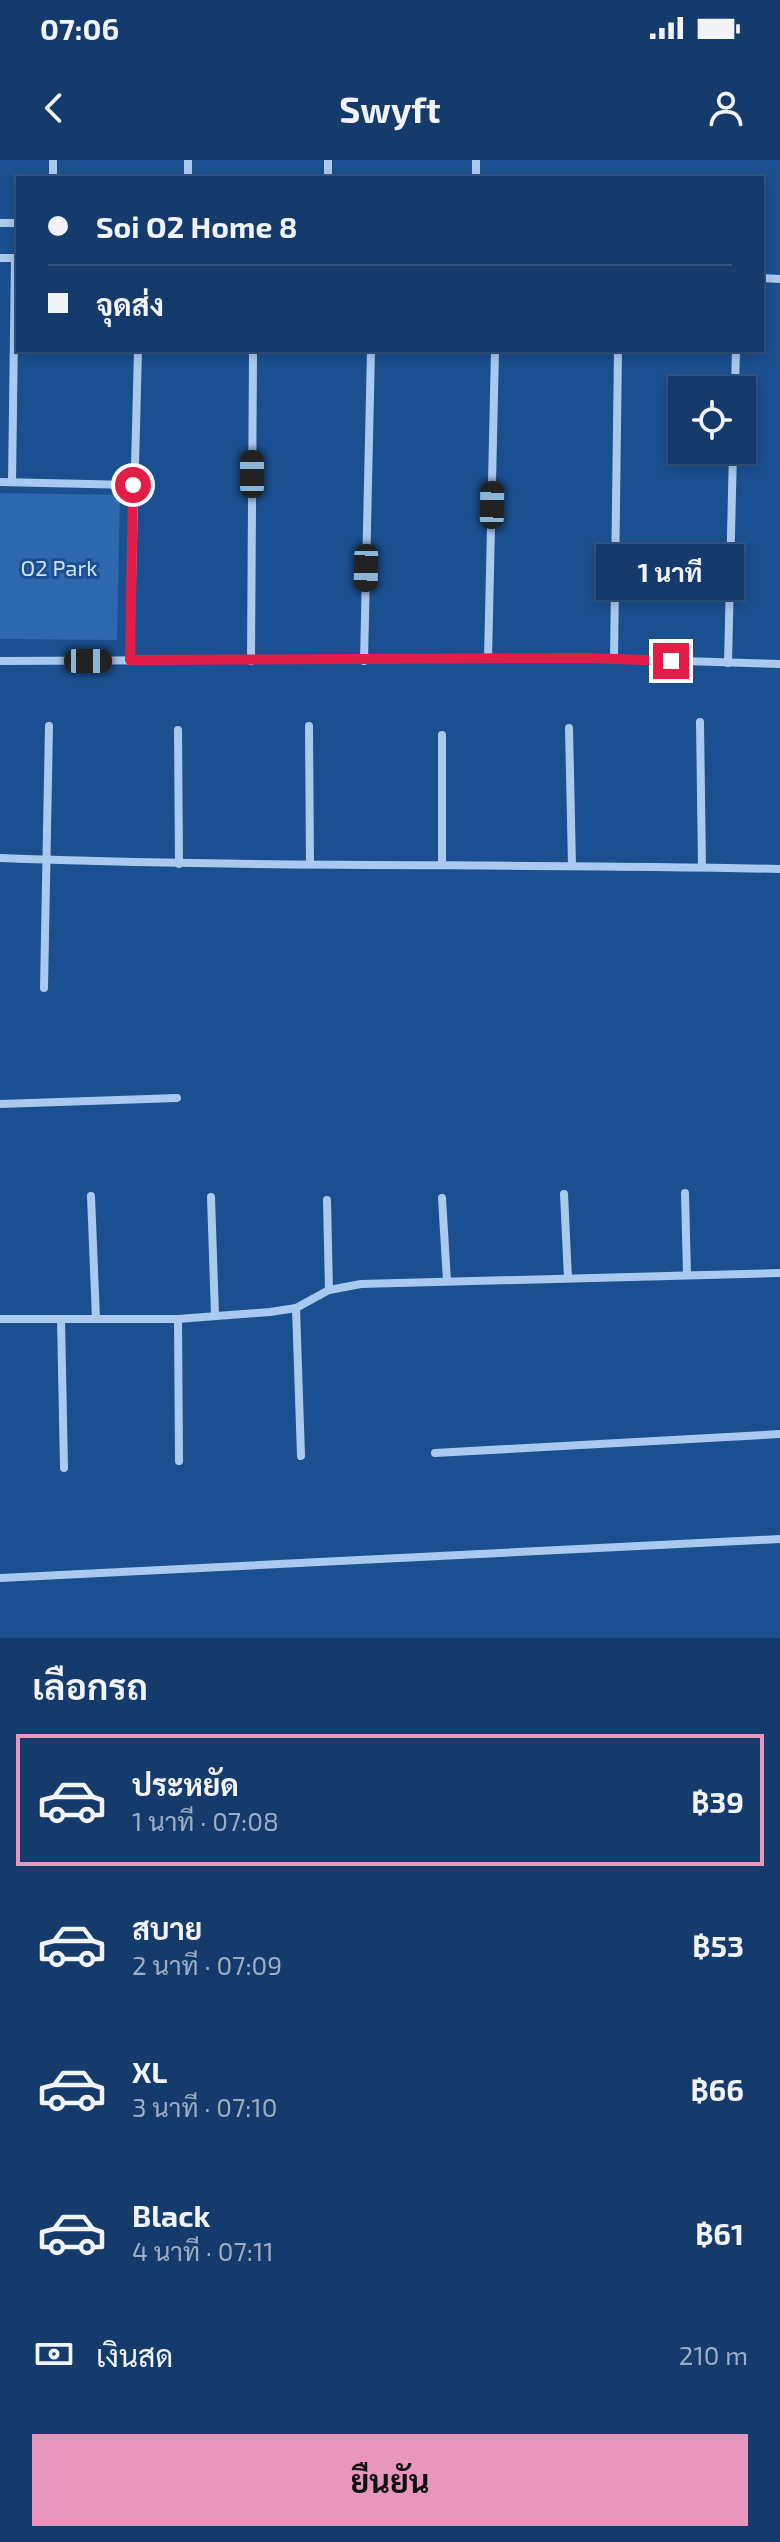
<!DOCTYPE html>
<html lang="th">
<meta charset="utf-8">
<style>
body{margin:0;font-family:"Exo 2",Sarabun,sans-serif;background:#1d4271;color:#f1f3f6;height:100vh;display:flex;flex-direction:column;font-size:30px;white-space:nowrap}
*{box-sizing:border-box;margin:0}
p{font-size:26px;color:#9dadc1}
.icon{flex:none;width:44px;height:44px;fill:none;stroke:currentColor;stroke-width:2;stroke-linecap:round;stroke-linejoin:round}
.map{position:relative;height:1478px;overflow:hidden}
.drawer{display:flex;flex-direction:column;background:#143b6b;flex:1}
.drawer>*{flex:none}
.top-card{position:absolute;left:16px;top:16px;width:748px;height:176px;border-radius:0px;box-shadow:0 4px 12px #0003,0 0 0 2px #33557e;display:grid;align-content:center;height:176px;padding:0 32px;background:#143b6b}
.tools{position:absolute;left:668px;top:216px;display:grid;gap:16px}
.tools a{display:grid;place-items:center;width:88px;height:88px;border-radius:0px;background:#143b6b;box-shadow:0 4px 12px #0003,0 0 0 2px #33557e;font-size:40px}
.end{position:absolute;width:36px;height:36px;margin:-18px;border:10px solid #e11d48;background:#fff;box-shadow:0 0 0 4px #fff}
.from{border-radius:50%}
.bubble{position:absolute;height:56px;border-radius:0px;background:#143b6b;box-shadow:0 4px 12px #0003,0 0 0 2px #33557e;font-size:26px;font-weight:700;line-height:56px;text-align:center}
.car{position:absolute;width:24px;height:48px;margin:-24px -12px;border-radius:10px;box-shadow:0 0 6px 2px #0007;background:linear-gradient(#222 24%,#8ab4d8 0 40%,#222 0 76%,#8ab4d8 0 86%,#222 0)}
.top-card b{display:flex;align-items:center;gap:28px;height:76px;font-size:30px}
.top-card b+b{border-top:2px solid #33557e}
.top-card i{width:20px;height:20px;background:#f1f3f6}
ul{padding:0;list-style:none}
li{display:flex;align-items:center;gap:24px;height:132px;margin:0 16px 12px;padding:0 16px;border:4px solid transparent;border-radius:0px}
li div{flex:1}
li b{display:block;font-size:30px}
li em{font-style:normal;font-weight:700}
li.active{border-color:#e797bd}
li>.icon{width:72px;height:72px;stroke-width:1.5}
h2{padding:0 32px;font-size:36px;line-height:96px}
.pay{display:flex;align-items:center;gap:20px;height:88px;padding:0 32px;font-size:30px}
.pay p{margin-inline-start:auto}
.primary-button{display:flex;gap:16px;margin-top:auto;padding:16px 32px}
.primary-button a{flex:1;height:92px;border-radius:0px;background:#e797bd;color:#111;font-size:32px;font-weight:700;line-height:92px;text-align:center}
.status{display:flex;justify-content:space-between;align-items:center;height:56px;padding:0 40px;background:#143b6b;direction:ltr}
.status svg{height:22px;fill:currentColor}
header{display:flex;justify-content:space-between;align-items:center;height:104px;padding:0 32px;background:#143b6b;font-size:36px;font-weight:700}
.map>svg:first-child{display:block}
.green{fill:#2e69ad}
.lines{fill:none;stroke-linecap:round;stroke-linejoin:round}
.minor{stroke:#a9c9ee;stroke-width:8}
.route{stroke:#e11d48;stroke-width:10}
.labels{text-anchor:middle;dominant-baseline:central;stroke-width:6;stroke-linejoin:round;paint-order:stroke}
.park-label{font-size:22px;fill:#cfe3fa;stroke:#1b4f8f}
</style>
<div class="status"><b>07:06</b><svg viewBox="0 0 49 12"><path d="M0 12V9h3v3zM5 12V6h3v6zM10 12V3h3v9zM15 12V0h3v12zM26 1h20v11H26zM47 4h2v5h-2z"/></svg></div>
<header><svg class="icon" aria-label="back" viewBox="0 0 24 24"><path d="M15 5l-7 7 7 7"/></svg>Swyft<svg class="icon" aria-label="person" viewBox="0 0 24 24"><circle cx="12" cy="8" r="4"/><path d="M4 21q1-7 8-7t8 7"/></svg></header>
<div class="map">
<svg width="780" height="1478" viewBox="0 0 780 1478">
<rect width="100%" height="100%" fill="#1b4f8f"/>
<path class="green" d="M0 333 120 335 117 480 0 479Z"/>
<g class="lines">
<g class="minor">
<path d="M53 18V0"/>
<path d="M188 18V0"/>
<path d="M328 18V0"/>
<path d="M476 18V0"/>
<path d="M0 63H18"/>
<path d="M0 98H17"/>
<path d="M762 118 780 119"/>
<path d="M735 230 736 190"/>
<path d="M0 322 133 325"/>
<path d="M12 322 15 98"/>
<path d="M488 499 495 190"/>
<path d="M614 499 618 190"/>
<path d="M130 500 138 190"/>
<path d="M0 501 587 498 780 504"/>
<path d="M251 501 253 190"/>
<path d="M364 501 371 190"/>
<path d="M728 503 733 290"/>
<path d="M700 562 702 707"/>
<path d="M309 566 310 704"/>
<path d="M569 568 572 705"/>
<path d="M178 570 179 704"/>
<path d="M0 698C260 708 520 703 780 709"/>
<path d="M442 704V575"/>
<path d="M44 828 49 566"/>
<path d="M0 944 177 938"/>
<path d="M685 1033 687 1115"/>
<path d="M564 1034 568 1118"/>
<path d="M91 1036 96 1159"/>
<path d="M211 1037 215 1156"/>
<path d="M442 1038 447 1121"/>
<path d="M327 1040 329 1130"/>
<path d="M296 1148 301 1296"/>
<path d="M0 1159H178L270 1152 296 1148 329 1130 361 1124 780 1113"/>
<path d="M61 1159 64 1308"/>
<path d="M178 1159 179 1301"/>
<path d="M435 1293 780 1274"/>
<path d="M0 1418 780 1379"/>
</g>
</g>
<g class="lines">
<path class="route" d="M133 325 130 500 587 498 671 501"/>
</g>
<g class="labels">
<g class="park-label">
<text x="59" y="407">O2 Park</text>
</g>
</g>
</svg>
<div class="tools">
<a><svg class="icon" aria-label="locate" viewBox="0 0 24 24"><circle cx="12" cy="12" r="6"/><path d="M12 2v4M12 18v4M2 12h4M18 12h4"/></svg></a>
</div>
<i class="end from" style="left:133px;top:325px"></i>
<i class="end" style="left:671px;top:501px"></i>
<div class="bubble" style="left:596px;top:384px;width:148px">1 นาที</div>
<i class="car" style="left:252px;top:314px;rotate:0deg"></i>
<i class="car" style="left:492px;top:345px;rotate:1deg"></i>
<i class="car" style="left:366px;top:408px;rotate:181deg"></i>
<i class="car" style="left:88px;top:501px;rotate:90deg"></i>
<div class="top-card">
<b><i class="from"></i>Soi O2 Home 8</b>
<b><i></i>จุดส่ง</b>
</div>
</div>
<section class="drawer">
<h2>เลือกรถ</h2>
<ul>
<li class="active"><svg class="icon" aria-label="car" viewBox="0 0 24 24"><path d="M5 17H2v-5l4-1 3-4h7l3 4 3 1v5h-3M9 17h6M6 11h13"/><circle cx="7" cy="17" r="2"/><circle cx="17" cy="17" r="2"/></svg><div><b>ประหยัด</b><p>1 นาที · 07:08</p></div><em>฿39</em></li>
<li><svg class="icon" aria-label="car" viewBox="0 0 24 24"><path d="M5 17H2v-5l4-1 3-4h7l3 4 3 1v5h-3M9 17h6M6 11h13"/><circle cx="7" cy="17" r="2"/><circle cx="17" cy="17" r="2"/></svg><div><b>สบาย</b><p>2 นาที · 07:09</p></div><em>฿53</em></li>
<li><svg class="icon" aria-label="car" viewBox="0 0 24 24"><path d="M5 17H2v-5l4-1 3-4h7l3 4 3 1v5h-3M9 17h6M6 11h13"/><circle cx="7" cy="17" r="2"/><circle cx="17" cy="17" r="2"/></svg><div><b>XL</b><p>3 นาที · 07:10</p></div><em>฿66</em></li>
<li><svg class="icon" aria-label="car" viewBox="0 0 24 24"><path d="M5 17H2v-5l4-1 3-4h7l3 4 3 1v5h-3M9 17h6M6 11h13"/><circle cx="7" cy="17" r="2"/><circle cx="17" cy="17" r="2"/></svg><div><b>Black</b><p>4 นาที · 07:11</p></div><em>฿61</em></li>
</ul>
<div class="pay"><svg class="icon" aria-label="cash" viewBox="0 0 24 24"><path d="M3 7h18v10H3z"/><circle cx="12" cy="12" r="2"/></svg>เงินสด<p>210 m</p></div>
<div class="primary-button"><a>ยืนยัน</a></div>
</section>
